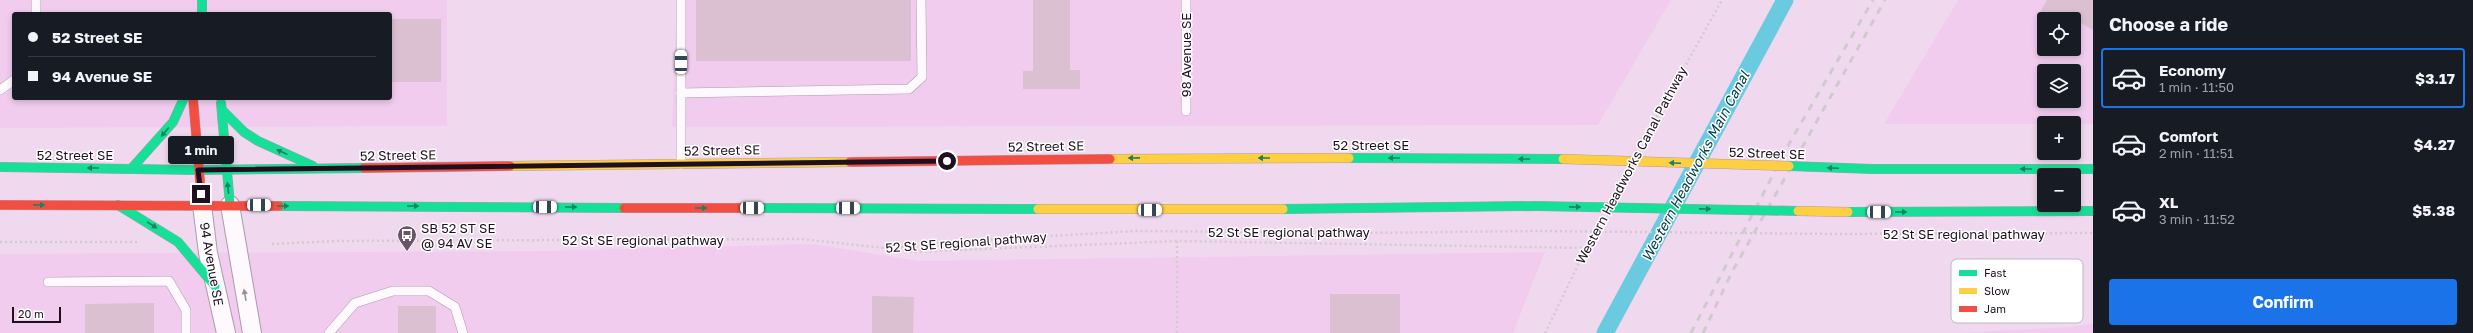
<!DOCTYPE html>
<meta charset="utf-8">
<style>
body{margin:0;font-family:"Golos Text",sans-serif;background:#242831;color:#f1f3f6;height:100vh;display:flex;flex-direction:column;font-size:15px;white-space:nowrap}
*{box-sizing:border-box;margin:0}
p{font-size:13px;color:#9ea1a6}
.icon{flex:none;width:22px;height:22px;fill:none;stroke:currentColor;stroke-width:2;stroke-linecap:round;stroke-linejoin:round}
.map{position:relative;flex:1;overflow:hidden}
.details{display:flex;flex-direction:column;background:#171b24;width:380px}
.details>*{flex:none}
.hud{position:absolute;left:12px;top:12px;width:380px;height:88px;border-radius:4px;box-shadow:0 2px 6px #0003;display:grid;align-content:center;height:88px;padding:0 16px;background:#171b24}
.controls{position:absolute;left:2037px;top:12px;display:grid;gap:8px}
.controls a{display:grid;place-items:center;width:44px;height:44px;border-radius:4px;background:#171b24;box-shadow:0 2px 6px #0003;font-size:20px}
.scale{position:absolute;left:12px;bottom:10px;width:49px;box-sizing:border-box;padding-left:4px;border:2px solid #1e101e;border-top:0;font-size:11px;line-height:14px;white-space:nowrap;color:#1e101e;-webkit-text-stroke:3px #fff;paint-order:stroke}
.end{position:absolute;width:18px;height:18px;margin:-9px;border:5px solid #1e101e;background:#fff;box-shadow:0 0 0 2px #fff}
.from{border-radius:50%}
.bubble{position:absolute;height:28px;border-radius:4px;background:#171b24;box-shadow:0 2px 6px #0003;font-size:13px;font-weight:700;line-height:28px;text-align:center}
.car{position:absolute;width:12px;height:24px;margin:-12px -6px;border-radius:5px;box-shadow:0 0 3px 1px #0007;background:linear-gradient(#fff 24%,#345 0 40%,#fff 0 76%,#345 0 86%,#fff 0)}
.hud b{display:flex;align-items:center;gap:14px;height:38px;font-size:15px}
.hud b+b{border-top:1px solid #363941}
.hud i{width:10px;height:10px;background:#f1f3f6}
ul{padding:0;list-style:none}
li{display:flex;align-items:center;gap:12px;height:60px;margin:0 8px 6px;padding:0 8px;border:2px solid transparent;border-radius:4px}
li div{flex:1}
li b{display:block;font-size:15px}
li em{font-style:normal;font-weight:700}
li.active{border-color:#1a73e8}
li>.icon{width:36px;height:36px;stroke-width:1.5}
h2{padding:0 16px;font-size:18px;line-height:48px}
.primary-button{display:flex;gap:8px;margin-top:auto;padding:8px 16px}
.primary-button a{flex:1;height:46px;border-radius:4px;background:#1a73e8;color:#fff;font-size:16px;font-weight:700;line-height:46px;text-align:center}
main{display:flex;flex:1;min-height:0}
.map>svg:first-child{display:block}
.built{fill:#f1ccee;fill-rule:evenodd}
.lines{fill:none;stroke-linecap:round;stroke-linejoin:round}
.canal{stroke:#6acadf;stroke-width:17}
.building{fill:#dbc0d2}
.lane-casing{stroke:#ac9bab;stroke-width:10}
.street-casing{stroke:#ac9bab;stroke-width:20}
.fast-casing{stroke:#ac9bab;stroke-width:10}
.slow-casing{stroke:#ac9bab;stroke-width:10}
.jam-casing{stroke:#ac9bab;stroke-width:10}
.path{stroke:#d1cbd0;stroke-width:2.5;stroke-dasharray:2 3;stroke-linecap:butt}
.lane{stroke:#fdf9fc;stroke-width:9}
.street{stroke:#fdf9fc;stroke-width:18}
.fast{stroke:#16e098;stroke-width:9}
.slow{stroke:#ffcf43;stroke-width:9}
.jam{stroke:#f24e42;stroke-width:9}
.rail{stroke:#d0cacf;stroke-width:3;stroke-dasharray:7 7;stroke-linecap:butt}
.fast-bridge-casing{stroke:#ac9bab;stroke-width:10;stroke-linecap:butt}
.slow-bridge-casing{stroke:#ac9bab;stroke-width:10;stroke-linecap:butt}
.path-bridge{stroke:#d1cbd0;stroke-width:2.5;stroke-dasharray:2 3;stroke-linecap:butt}
.fast-bridge{stroke:#16e098;stroke-width:9}
.slow-bridge{stroke:#ffcf43;stroke-width:9}
.oneway{fill:#1a8261}
.oneway2{fill:#999098}
.route{stroke:#1e101e;stroke-width:5}
.labels{text-anchor:middle;dominant-baseline:central;stroke-width:3;stroke-linejoin:round;paint-order:stroke}
.street-label{font-size:13px;fill:#1e101e;stroke:#fff}
.poi-label{font-size:13px;fill:#1e101e;stroke:#fff;text-anchor:start}
.water-label{font-size:14px;font-style:italic;fill:#00414a;stroke:#fff}
.key{fill:#fff;stroke:#bcb7bc;stroke-width:1}
.key-label{font-size:11px;fill:#1e101e}
</style>
<main>
<div class="map">
<svg width="2093" height="333" viewBox="0 0 2093 333">
<rect width="100%" height="100%" fill="#f0d9ee"/>
<g class="built">
<path d="M0 0H447V126L0 128ZM14 14H390V98H14Z"/>
<path d="M677 0H1671L1598 125 672 127Z"/>
<path d="M1958 0H2093V124H1884ZM2044 19H2074V49H2044ZM2044 71H2074V101H2044Z"/>
<path d="M814 244 919 261 1545 252 1513 333H0V254L546 251Z"/>
<path d="M2093 324V333H1959L2068 327Z"/>
</g>
<g class="lines">
<path class="canal" d="M1605 333 1785 0"/>
</g>
<g class="building">
<rect x="696" y="0" width="215" height="61"/>
<path d="M1033 0H1070V70H1080V89H1023V71H1033Z"/>
<path d="M2047 0H2093V30L2074 19H2048L2039 14Z"/>
<rect x="390" y="19" width="51" height="63"/>
<rect x="1330" y="294" width="70" height="39"/>
<path d="M872 296 914 297 913 333H872Z"/>
<path d="M154 303V333H85V304Z"/>
<rect x="398" y="306" width="38" height="27"/>
</g>
<g class="lines">
<defs>
<g id="lane">
<path d="M36 14V0"/>
<path d="M0 90 14 80"/>
<path d="M681 93V0"/>
<path d="M1186 111V0"/>
<path d="M681 164V93L909 89 922 77 921 0"/>
<path d="M48 282 169 281 186 310V333"/>
<path d="M329 333 355 303 393 291H429L455 307 463 333"/>
</g>
<g id="street">
<path d="M202 205 208 253 226 333"/>
<path d="M230 205 252 333"/>
</g>
<g id="fast">
<path d="M202 0V14"/>
<path d="M221 103 230 205"/>
<path d="M222 110 244 132 258 141 313 166"/>
<path d="M1349 158 1563 159"/>
<path d="M0 167 198 170 364 168"/>
<path d="M132 168 173 122 184 98"/>
<path d="M1872 169H2093"/>
<path d="M118 205 178 242 215 286"/>
<path d="M279 206 624 208"/>
<path d="M745 208 1038 209"/>
<path d="M1283 209 1536 206"/>
<path d="M1848 212 2093 211"/>
</g>
<g id="slow">
<path d="M1110 159 1349 158"/>
<path d="M510 166 850 162"/>
<path d="M1038 209H1283"/>
</g>
<g id="jam">
<path d="M193 98 202 205"/>
<path d="M850 162 1110 159"/>
<path d="M364 168 510 166"/>
<path d="M0 205 279 206"/>
<path d="M624 208H745"/>
</g>
</defs>
<use href="#lane" class="lane-casing"/>
<use href="#street" class="street-casing"/>
<use href="#fast" class="fast-casing"/>
<use href="#slow" class="slow-casing"/>
<use href="#jam" class="jam-casing"/>
<g class="path">
<path d="M1642 143 1722 0"/>
<path d="M1617 188 1622 179"/>
<path d="M1835 234 2093 233"/>
<path d="M1177 241V333"/>
<path d="M0 242H140"/>
<path d="M272 244 336 241 801 239 894 249 915 244 1135 231 1359 233 1540 231"/>
<path d="M895 250 912 252 1177 241 1586 248"/>
<path d="M1545 333 1597 226"/>
</g>
<use href="#lane" class="lane"/>
<use href="#street" class="street"/>
<use href="#fast" class="fast"/>
<use href="#slow" class="slow"/>
<use href="#jam" class="jam"/>
<g class="rail">
<path d="M1691 333 1790 142 1873 0"/>
<path d="M1703 333 1732 272 1885 0"/>
</g>
<defs>
<g id="fast-bridge">
<path d="M1789 166 1872 169"/>
<path d="M1536 206 1798 211"/>
</g>
<g id="slow-bridge">
<path d="M1563 159 1789 166"/>
<path d="M1798 211 1848 212"/>
</g>
</defs>
<use href="#fast-bridge" class="fast-bridge-casing"/>
<use href="#slow-bridge" class="slow-bridge-casing"/>
<path class="path-bridge" d="M1540 231 1835 234"/>
<use href="#fast-bridge" class="fast-bridge"/>
<use href="#slow-bridge" class="slow-bridge"/>
</g>
<defs><path id="oneway-solid" d="M-6-.8H1V-3.2L6.5 0L1 3.2V.8H-6Z"/></defs>
<g class="oneway">
<use href="#oneway-solid" transform="translate(165 132) rotate(130)"/>
<use href="#oneway-solid" transform="translate(282 152) rotate(-155)"/>
<use href="#oneway-solid" transform="translate(1134 158) rotate(179)"/>
<use href="#oneway-solid" transform="translate(1264 158) rotate(-180)"/>
<use href="#oneway-solid" transform="translate(1394 158) rotate(-180)"/>
<use href="#oneway-solid" transform="translate(1524 159) rotate(-180)"/>
<use href="#oneway-solid" transform="translate(1675 163) rotate(-178)"/>
<use href="#oneway-solid" transform="translate(93 168) rotate(-180)"/>
<use href="#oneway-solid" transform="translate(1833 168) rotate(-178)"/>
<use href="#oneway-solid" transform="translate(2026 169) rotate(180)"/>
<use href="#oneway-solid" transform="translate(228 188) rotate(-97)"/>
<use href="#oneway-solid" transform="translate(39 205)"/>
<use href="#oneway-solid" transform="translate(283 206)"/>
<use href="#oneway-solid" transform="translate(413 206)"/>
<use href="#oneway-solid" transform="translate(571 207)"/>
<use href="#oneway-solid" transform="translate(1575 207) rotate(1)"/>
<use href="#oneway-solid" transform="translate(701 208)"/>
<use href="#oneway-solid" transform="translate(1705 209) rotate(1)"/>
<use href="#oneway-solid" transform="translate(1901 212)"/>
<use href="#oneway-solid" transform="translate(152 225) rotate(32)"/>
</g>
<use class="oneway2" href="#oneway-solid" transform="translate(245 295) rotate(-100)"/>
<g class="lines">
<path class="route" d="M201 194 198 170 947 161"/>
</g>
<defs>
<symbol id="bus-pin" viewBox="-11 -11 22 30"><path d="M0 17L-7.5 6A9.5 9.5 0 1 1 7.5 6Z" fill="#685667" stroke="#fff"/><path d="M-5-6H5V4H4V6H2V4H-2V6H-4V4H-5ZM-3.5-4V0h7V-4ZM-3.5 1.2v1.5H-2V1.2ZM2 1.2v1.5H3.5V1.2Z" fill="#fff"/></symbol>
</defs>
<g fill-rule="evenodd">
<use href="#bus-pin" x="396" y="224" width="22" height="30"/>
</g>
<g class="labels">
<g class="street-label">
<text transform="translate(1186 55) rotate(-90)">98 Avenue SE</text>
<text x="1371" y="145">52 Street SE</text>
<text transform="translate(1046 146) rotate(-1)">52 Street SE</text>
<text transform="translate(722 150) rotate(-1)">52 Street SE</text>
<text transform="translate(1767 153) rotate(2)">52 Street SE</text>
<text x="75" y="155">52 Street SE</text>
<text transform="translate(398 155) rotate(-1)">52 Street SE</text>
<text transform="translate(1631 165) rotate(-62)">Western Headworks Canal Pathway</text>
<text x="1289" y="232">52 St SE regional pathway</text>
<text x="1964" y="234">52 St SE regional pathway</text>
<text x="643" y="240">52 St SE regional pathway</text>
<text transform="translate(966 242) rotate(-4)">52 St SE regional pathway</text>
<text transform="translate(212 264) rotate(80)">94 Avenue SE</text>
</g>
<g class="poi-label">
<text x="421" y="228">SB 52 ST SE<tspan x="421" dy="15">@ 94 AV SE</tspan></text>
</g>
<g class="water-label">
<text transform="translate(1695 166) rotate(-62)">Western Headworks Main Canal</text>
</g>
</g>
<rect x="1951" y="259" width="132" height="64" rx="6" class="key"/>
<rect x="1959" y="270" width="18" height="6" fill="#16e098"/>
<rect x="1959" y="288" width="18" height="6" fill="#ffcf43"/>
<rect x="1959" y="306" width="18" height="6" fill="#f24e42"/>
<g class="key-label">
<text x="1984" y="277">Fast</text>
<text x="1984" y="295">Slow</text>
<text x="1984" y="313">Jam</text>
</g>
</svg>
<div class="controls">
<a><svg class="icon" aria-label="locate" viewBox="0 0 24 24"><circle cx="12" cy="12" r="6"/><path d="M12 2v4M12 18v4M2 12h4M18 12h4"/></svg></a>
<a><svg class="icon" aria-label="layers" viewBox="0 0 24 24"><path d="M12 4l9 5-9 5-9-5zM3 14l9 5 9-5"/></svg></a>
<a>+</a>
<a>−</a>
</div>
<div class="scale">20 m</div>
<i class="end from" style="left:947px;top:161px"></i>
<i class="end" style="left:201px;top:194px"></i>
<div class="bubble" style="left:168px;top:136px;width:66px">1 min</div>
<i class="car" style="left:681px;top:62px;rotate:0deg"></i>
<i class="car" style="left:259px;top:205px;rotate:90deg"></i>
<i class="car" style="left:545px;top:207px;rotate:90deg"></i>
<i class="car" style="left:752px;top:208px;rotate:90deg"></i>
<i class="car" style="left:848px;top:208px;rotate:90deg"></i>
<i class="car" style="left:1150px;top:210px;rotate:90deg"></i>
<i class="car" style="left:1879px;top:212px;rotate:90deg"></i>
<div class="hud">
<b><i class="from"></i>52 Street SE</b>
<b><i></i>94 Avenue SE</b>
</div>
</div>
<section class="details">
<h2>Choose a ride</h2>
<ul>
<li class="active"><svg class="icon" aria-label="car" viewBox="0 0 24 24"><path d="M5 17H2v-5l4-1 3-4h7l3 4 3 1v5h-3M9 17h6M6 11h13"/><circle cx="7" cy="17" r="2"/><circle cx="17" cy="17" r="2"/></svg><div><b>Economy</b><p>1 min · 11:50</p></div><em>$3.17</em></li>
<li><svg class="icon" aria-label="car" viewBox="0 0 24 24"><path d="M5 17H2v-5l4-1 3-4h7l3 4 3 1v5h-3M9 17h6M6 11h13"/><circle cx="7" cy="17" r="2"/><circle cx="17" cy="17" r="2"/></svg><div><b>Comfort</b><p>2 min · 11:51</p></div><em>$4.27</em></li>
<li><svg class="icon" aria-label="car" viewBox="0 0 24 24"><path d="M5 17H2v-5l4-1 3-4h7l3 4 3 1v5h-3M9 17h6M6 11h13"/><circle cx="7" cy="17" r="2"/><circle cx="17" cy="17" r="2"/></svg><div><b>XL</b><p>3 min · 11:52</p></div><em>$5.38</em></li>
</ul>
<div class="primary-button"><a>Confirm</a></div>
</section>
</main>
